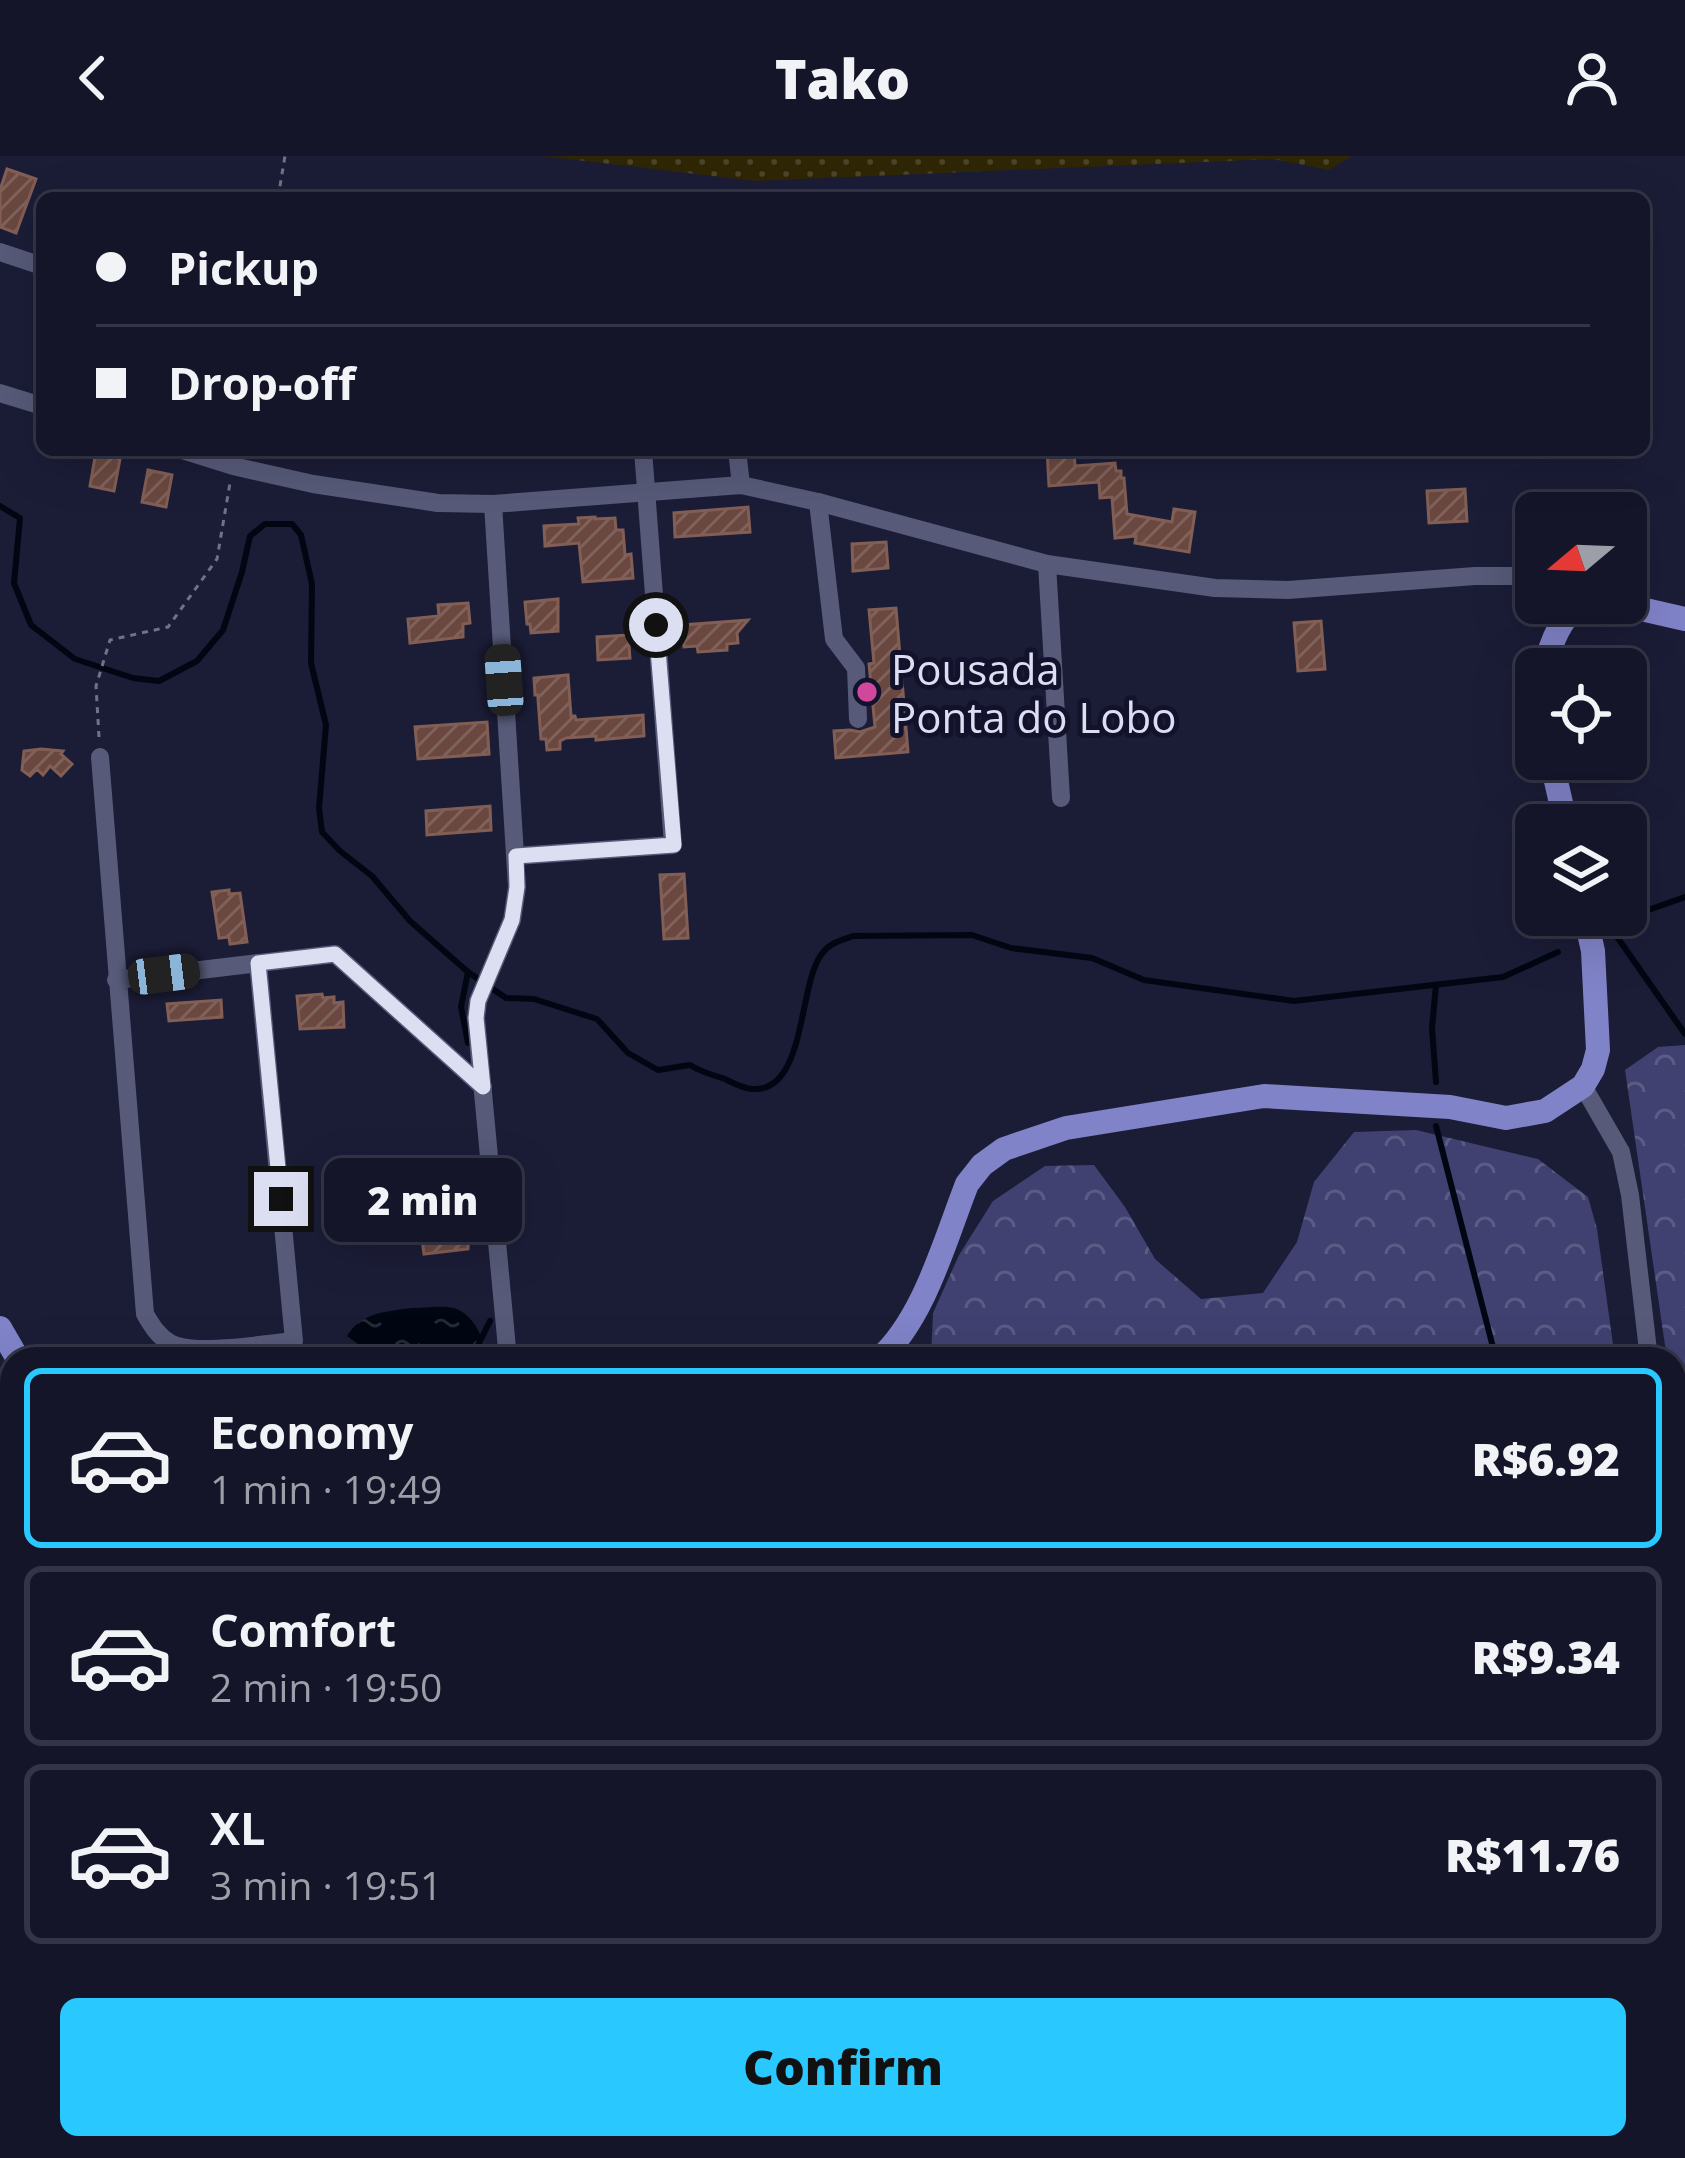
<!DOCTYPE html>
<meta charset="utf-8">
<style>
body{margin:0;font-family:"Open Sans",sans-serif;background:#212234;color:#f1f3f6;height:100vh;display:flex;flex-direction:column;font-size:45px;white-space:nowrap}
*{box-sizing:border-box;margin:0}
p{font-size:39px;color:#9d9fa8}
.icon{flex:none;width:66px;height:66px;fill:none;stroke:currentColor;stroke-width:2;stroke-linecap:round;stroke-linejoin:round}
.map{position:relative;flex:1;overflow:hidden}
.panel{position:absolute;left:0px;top:1191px;width:1686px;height:813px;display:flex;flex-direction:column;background:#141528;border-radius:36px 36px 0 0;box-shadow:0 12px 48px #0002,0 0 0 3px #333445}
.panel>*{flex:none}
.top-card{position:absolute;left:36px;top:36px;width:1614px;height:264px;border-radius:18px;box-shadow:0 12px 48px #0002,0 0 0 3px #333445;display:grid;align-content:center;height:264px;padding:0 60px;background:#141528}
.needle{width:78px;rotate:251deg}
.fabs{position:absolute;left:1515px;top:336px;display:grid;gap:24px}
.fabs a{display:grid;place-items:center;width:132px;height:132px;border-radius:18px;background:#141528;box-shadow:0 12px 48px #0002,0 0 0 3px #333445;font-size:60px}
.end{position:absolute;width:54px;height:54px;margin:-27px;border:15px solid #dcdef1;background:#111;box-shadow:0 0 0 6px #111}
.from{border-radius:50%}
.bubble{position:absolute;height:84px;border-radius:18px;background:#141528;box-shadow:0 12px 48px #0002,0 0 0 3px #333445;font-size:39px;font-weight:800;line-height:84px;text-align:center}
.car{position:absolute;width:36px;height:72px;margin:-36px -18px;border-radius:15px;box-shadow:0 0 9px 3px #0007;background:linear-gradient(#222 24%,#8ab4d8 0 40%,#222 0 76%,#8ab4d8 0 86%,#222 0)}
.top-card b{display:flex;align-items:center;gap:42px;height:114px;font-size:45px}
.top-card b+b{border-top:3px solid #333445}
.top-card i{width:30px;height:30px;background:#f1f3f6}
ul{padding:21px 0 0;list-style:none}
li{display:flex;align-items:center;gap:36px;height:180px;margin:0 24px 18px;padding:0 36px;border:6px solid #333445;border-radius:18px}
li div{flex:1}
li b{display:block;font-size:45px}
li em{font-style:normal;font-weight:800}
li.active{border-color:#29c8ff}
li>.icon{width:108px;height:108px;stroke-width:1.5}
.cta{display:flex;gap:24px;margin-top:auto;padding:24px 60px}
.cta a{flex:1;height:138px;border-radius:18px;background:#29c8ff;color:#111;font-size:48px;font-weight:800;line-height:138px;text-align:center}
header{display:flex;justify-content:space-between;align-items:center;height:156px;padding:0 60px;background:#141528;font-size:54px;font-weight:800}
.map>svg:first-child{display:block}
.forest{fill:url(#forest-crowns)}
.sand{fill:url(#sand-dots)}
.water{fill:url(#water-ripples)}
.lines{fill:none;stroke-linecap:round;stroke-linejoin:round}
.stream{stroke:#000712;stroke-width:6}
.building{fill:url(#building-hatch);stroke:#825e55;stroke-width:3}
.path{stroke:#707289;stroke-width:3;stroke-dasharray:6 6;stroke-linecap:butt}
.minor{stroke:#575a78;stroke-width:18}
.major{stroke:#8083c8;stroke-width:24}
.route{stroke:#dcdef1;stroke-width:15}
.hotel-dot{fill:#d1479c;stroke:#12122c;stroke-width:4.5}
.labels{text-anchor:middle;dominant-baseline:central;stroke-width:10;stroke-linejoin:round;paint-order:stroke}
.poi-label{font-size:42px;fill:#dcdef1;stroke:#12122c;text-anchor:start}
</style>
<header><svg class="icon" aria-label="back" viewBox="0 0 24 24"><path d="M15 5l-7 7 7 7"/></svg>Tako<svg class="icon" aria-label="person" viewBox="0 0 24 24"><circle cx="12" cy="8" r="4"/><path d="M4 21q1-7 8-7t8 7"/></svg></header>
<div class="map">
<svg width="1685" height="2002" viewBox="0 0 1685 2002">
<defs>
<pattern id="forest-crowns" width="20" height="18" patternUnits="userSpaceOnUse" patternTransform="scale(3)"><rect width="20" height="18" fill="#404170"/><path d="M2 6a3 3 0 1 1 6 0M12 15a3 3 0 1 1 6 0" fill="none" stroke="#5b5c85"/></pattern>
<pattern id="sand-dots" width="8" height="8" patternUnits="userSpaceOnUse" patternTransform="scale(3)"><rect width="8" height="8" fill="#2e2605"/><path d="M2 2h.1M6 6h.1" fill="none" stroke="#4c452a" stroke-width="1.8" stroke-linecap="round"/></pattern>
<pattern id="water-ripples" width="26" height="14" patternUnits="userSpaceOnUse" patternTransform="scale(3)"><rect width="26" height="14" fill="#000712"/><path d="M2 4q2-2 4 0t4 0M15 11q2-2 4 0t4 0" fill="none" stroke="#252b35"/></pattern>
<pattern id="building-hatch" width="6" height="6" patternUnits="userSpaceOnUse" patternTransform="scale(3)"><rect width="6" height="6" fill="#6a483f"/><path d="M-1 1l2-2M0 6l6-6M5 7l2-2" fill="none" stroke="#7f625b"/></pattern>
</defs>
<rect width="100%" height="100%" fill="#1b1c36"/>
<g class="forest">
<path d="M1685 889V1264L1674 1249V1203H1667L1625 914 1658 891Z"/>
<path d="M1416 974 1538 1003 1588 1041 1597 1073 1615 1203H931L933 1157 959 1099 993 1045 1045 1010 1094 1009 1125 1051 1155 1103 1201 1143 1263 1137 1297 1086 1314 1026 1354 976Z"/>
<path d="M0 1247 12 1261V1992H1674V1940L1683 2002H0Z"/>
<path d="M1674 1446H1685V1817L1679 1822 1674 1856Z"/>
</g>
<path class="sand" d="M543 0H1352L1329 14 1273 3 755 25Z"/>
<path class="water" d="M411 1152C423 1152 442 1149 454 1152 474 1158 485 1184 487 1203H378L347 1180C362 1156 385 1156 411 1152Z"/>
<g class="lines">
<g class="stream">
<path d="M0 350 20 362 14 427 31 469 75 503 133 522 159 525 197 505 223 474 242 416 250 380 265 368H292L301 379 312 428 311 507 326 569 319 652 322 676 340 695 372 720 410 765 468 816 506 842 534 843 597 863 628 897 658 914 690 909C701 916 712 919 725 923 733 927 742 932 752 933 806 937 798 831 821 799 829 787 841 784 853 780L972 779 1011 792 1092 802 1144 824 1294 845 1503 821 1558 796"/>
<path d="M1685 741 1608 768 1685 878"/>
<path d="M468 816 461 851 468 887"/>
<path d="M1436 926 1432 872 1436 829"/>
<path d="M1436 970 1496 1203"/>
<path d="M471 1203 490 1165"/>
<path d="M107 2002 114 1992"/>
<path d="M1250 2002 1262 1992"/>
</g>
</g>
<g class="building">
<path d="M7 13 36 23 16 77 0 71V34Z"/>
<path d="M1047 294H1074L1075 310 1115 307 1116 315H1121V322H1124L1127 358 1172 366 1174 353 1195 356 1189 396 1135 387 1136 380 1115 382 1112 341 1100 342 1099 326 1049 330Z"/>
<path d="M96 295 120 303 114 335 90 330Z"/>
<path d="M148 314 172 319 166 351 142 346Z"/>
<path d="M1465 333 1467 365 1429 367 1427 335Z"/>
<path d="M748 351 750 376 675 381 674 357Z"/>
<path d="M595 361V363L615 362 616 374H623L625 399 631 398 633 422 583 426 579 387 545 390 544 370 579 368 578 362Z"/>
<path d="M886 386 888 412 853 415 852 388Z"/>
<path d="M558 443V475L531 477 530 468H527L525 446Z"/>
<path d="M468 447 470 467 463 468V481L410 487 408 463 439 460 438 449Z"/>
<path d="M896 452 908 596 836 602 834 575 850 574 860 576 875 571 869 508 874 507 869 454Z"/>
<path d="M748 464 737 477 738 487 727 488V494L698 496 697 490 684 491 683 469Z"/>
<path d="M1321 465 1325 513 1298 515 1294 467Z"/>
<path d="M628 479 630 502 598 504 597 481Z"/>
<path d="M568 519 571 560H575L576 564 643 559 644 580 596 584V580L566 582 560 585V593L547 594 546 583H541L538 543V539H535L534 522Z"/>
<path d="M487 566 489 598 418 603 415 571Z"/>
<path d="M41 593 63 595 61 598 72 608 61 620 50 610 43 619 37 613 30 620 22 614 24 595Z"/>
<path d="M490 650 491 674 427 679 426 655Z"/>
<path d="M684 718 688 782 664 783 660 719Z"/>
<path d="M229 734V738L240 737 247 786 230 788 229 781 219 782 212 736Z"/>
<path d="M322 838 323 842 334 841V847L343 846 344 871 300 873 297 840Z"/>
<path d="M221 844 222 861 169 865 167 848Z"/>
<path d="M469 1064 468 1093 424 1098 420 1069Z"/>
</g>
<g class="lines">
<g class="path">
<path d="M278 42 285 0"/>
<path d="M99 581 96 530 110 484 168 471 217 403 230 327"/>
</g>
<g class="minor">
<path d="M0 96 42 110"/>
<path d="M0 237 42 250"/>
<path d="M182 294 233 310 313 328 438 347 493 348 741 329 818 346 1047 408 1215 432 1288 434 1475 420H1521L1536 423"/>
<path d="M737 294 741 329"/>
<path d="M818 346 834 483 856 512 858 563"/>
<path d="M493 348 517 731 512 764 478 845 476 862 508 1203"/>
<path d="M1047 408 1061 642"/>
<path d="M100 601 145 1158C152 1170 158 1180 170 1187 192 1200 265 1188 294 1185L258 807"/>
<path d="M516 700 673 689 643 294"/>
<path d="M116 824 335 798 483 931"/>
<path d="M1583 930 1621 996 1630 1039 1649 1203"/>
<path d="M1674 1286 1685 1288"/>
</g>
<g class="major">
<path d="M1615 447 1685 463"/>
<path d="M1545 513C1550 488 1560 463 1580 447"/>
<path d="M1551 603 1566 669"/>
<path d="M0 1172 18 1203"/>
<path d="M879 1203C924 1163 945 1084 967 1028L982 1009 1004 993 1066 972 1264 940 1450 951 1506 962 1545 955 1583 930 1593 913 1598 894 1593 795 1585 759"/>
</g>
</g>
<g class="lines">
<path class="route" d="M281 1043 258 807 335 798 483 931 476 862 478 845 512 764 517 731 516 700 674 689 656 469"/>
</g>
<circle class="hotel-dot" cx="867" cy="536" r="12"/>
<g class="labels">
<g class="poi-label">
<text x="891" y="512">Pousada<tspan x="891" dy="48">Ponta do Lobo</tspan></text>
</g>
</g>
</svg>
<div class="fabs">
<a><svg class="needle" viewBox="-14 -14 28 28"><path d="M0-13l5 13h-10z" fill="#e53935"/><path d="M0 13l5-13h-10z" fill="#9d9fa8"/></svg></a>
<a><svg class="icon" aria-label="locate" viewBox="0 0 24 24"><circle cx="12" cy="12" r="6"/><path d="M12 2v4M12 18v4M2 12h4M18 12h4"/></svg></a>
<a><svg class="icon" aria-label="layers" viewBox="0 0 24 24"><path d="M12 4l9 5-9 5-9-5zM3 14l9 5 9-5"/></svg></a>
</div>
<i class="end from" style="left:656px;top:469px"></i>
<i class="end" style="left:281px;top:1043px"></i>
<div class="bubble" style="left:324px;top:1002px;width:198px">2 min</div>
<i class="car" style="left:504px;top:524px;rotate:356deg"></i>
<i class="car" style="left:164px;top:818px;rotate:83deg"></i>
<div class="top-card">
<b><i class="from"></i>Pickup</b>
<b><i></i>Drop-off</b>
</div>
<section class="panel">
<ul>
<li class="active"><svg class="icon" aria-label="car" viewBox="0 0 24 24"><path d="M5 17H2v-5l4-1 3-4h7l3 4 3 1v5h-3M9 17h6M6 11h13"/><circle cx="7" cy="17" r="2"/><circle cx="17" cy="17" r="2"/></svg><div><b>Economy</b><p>1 min · 19:49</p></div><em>R$6.92</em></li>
<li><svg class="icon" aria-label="car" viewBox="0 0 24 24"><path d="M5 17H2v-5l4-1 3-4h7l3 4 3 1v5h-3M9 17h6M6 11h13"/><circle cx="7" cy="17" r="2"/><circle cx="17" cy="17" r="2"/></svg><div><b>Comfort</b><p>2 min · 19:50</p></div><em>R$9.34</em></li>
<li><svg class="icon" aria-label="car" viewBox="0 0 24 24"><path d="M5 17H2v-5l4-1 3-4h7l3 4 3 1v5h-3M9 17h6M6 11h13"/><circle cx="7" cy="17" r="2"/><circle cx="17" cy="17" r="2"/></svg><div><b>XL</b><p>3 min · 19:51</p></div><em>R$11.76</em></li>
</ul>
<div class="cta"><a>Confirm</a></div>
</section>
</div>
